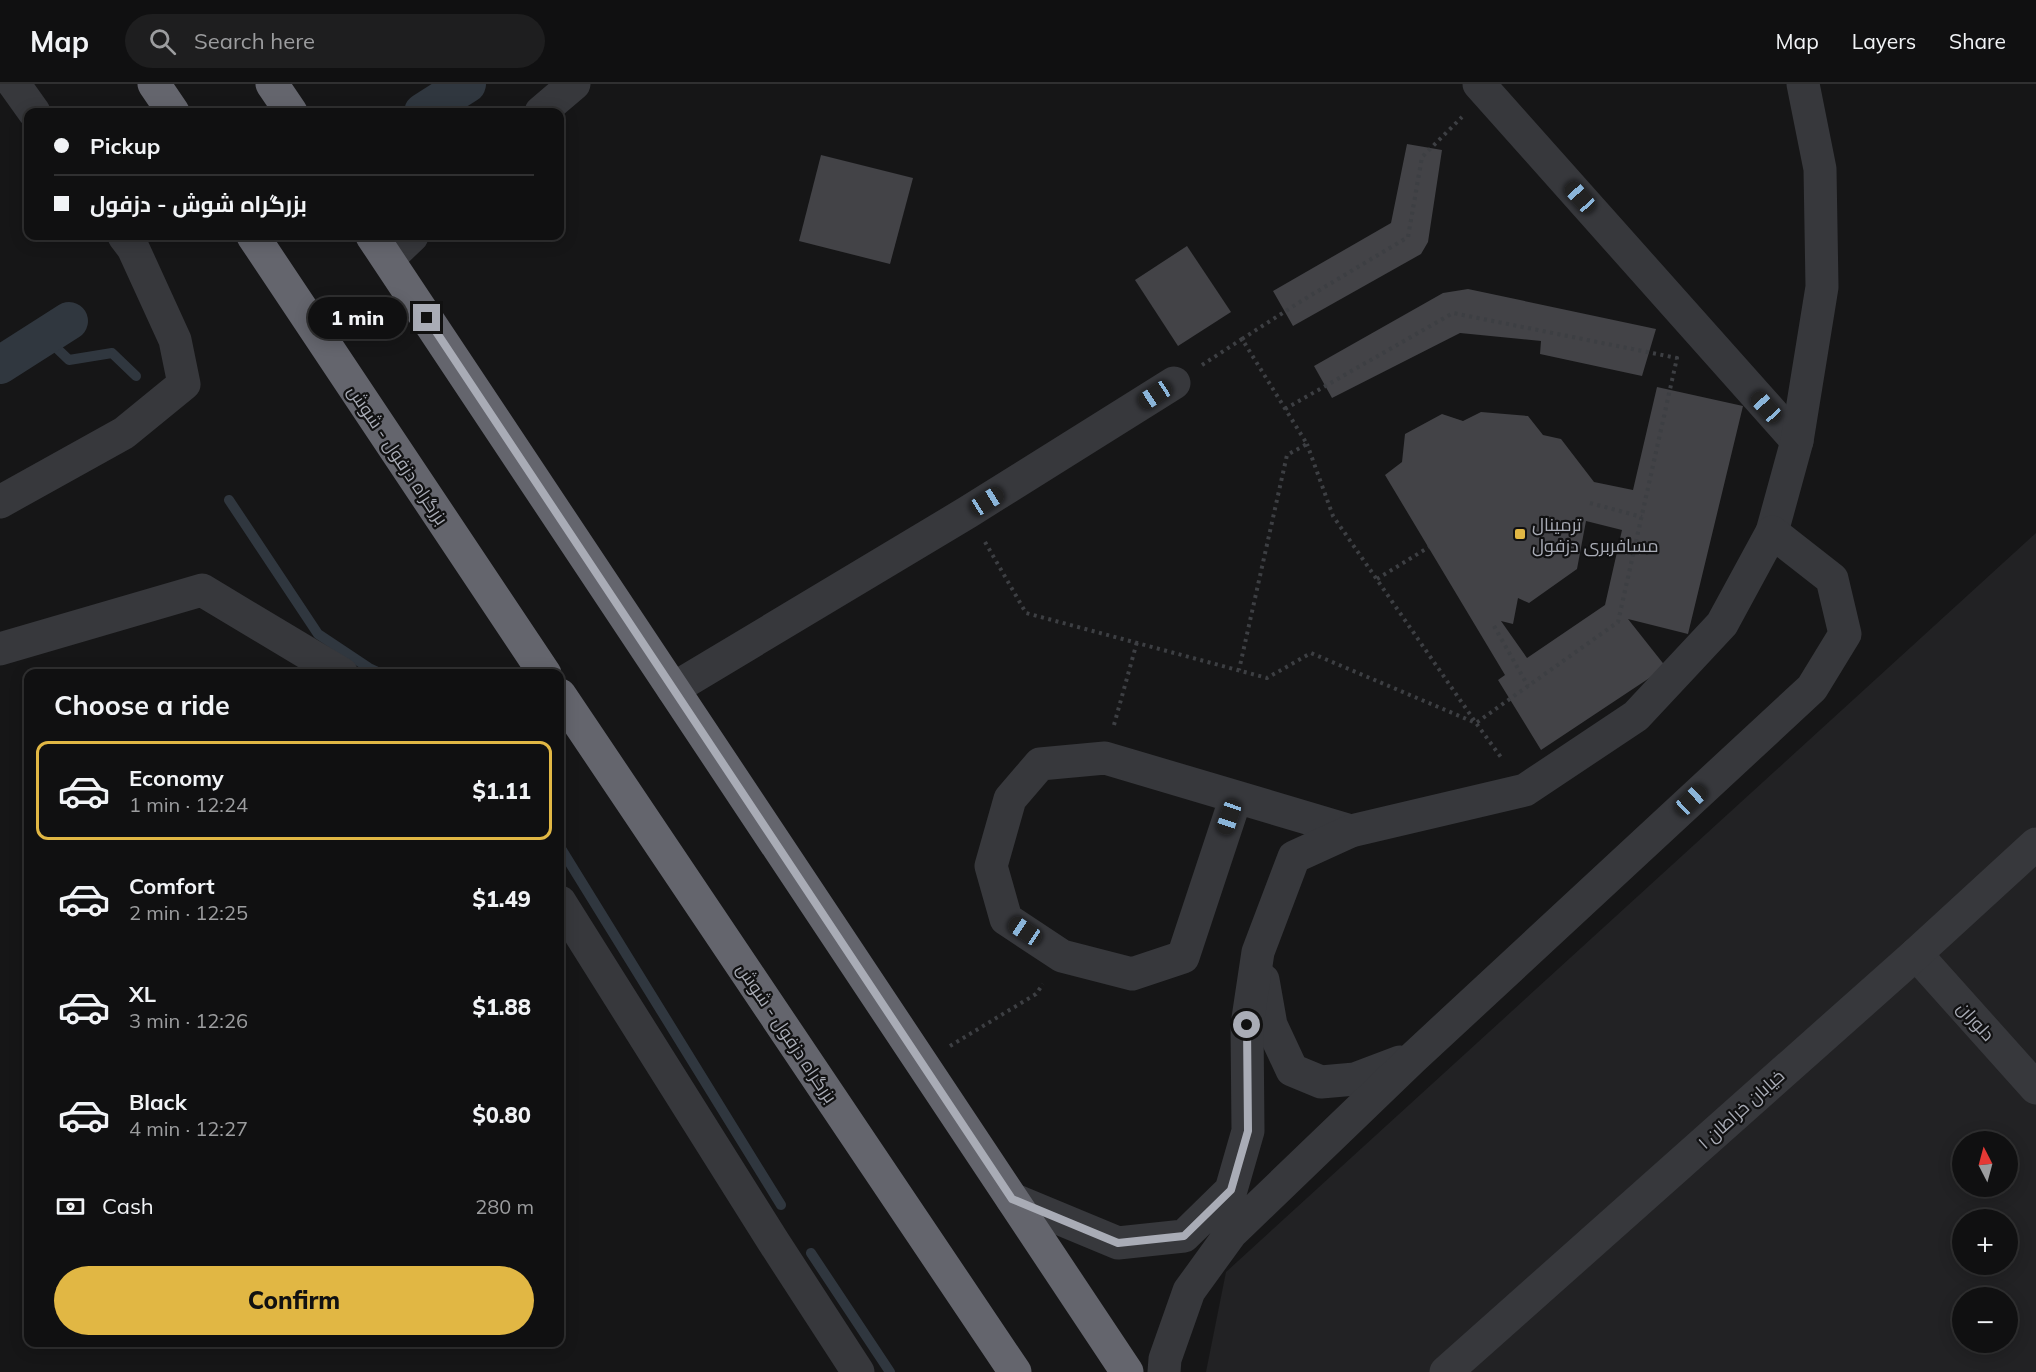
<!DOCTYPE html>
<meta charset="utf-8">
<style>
body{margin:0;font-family:Mulish,Cairo,sans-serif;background:#1e1e1f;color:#f1f3f6;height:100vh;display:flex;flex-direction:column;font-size:22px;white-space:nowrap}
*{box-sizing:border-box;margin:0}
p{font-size:20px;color:#9c9d9f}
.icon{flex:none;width:33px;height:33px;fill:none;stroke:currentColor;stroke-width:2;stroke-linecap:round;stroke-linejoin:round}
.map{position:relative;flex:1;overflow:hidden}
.sheet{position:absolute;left:24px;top:585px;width:540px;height:678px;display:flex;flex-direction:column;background:#101011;border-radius:12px;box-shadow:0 3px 15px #0003,0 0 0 2px #303031}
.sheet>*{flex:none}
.guide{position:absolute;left:24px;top:24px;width:540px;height:132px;border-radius:12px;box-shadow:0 3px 15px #0003,0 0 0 2px #303031;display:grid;align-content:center;height:132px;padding:0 30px;background:#101011}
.needle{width:39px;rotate:354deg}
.buttons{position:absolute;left:1952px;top:1047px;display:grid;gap:12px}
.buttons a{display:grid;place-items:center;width:66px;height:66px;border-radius:50%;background:#101011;box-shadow:0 3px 15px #0003,0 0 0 2px #303031;font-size:30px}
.end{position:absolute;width:27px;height:27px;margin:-14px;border:8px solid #a9acb6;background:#111;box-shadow:0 0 0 3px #111}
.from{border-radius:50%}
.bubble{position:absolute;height:42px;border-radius:21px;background:#101011;box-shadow:0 3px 15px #0003,0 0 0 2px #303031;font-size:20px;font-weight:800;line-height:42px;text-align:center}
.car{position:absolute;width:18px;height:36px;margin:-18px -9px;border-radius:8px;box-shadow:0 0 4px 2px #0007;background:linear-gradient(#222 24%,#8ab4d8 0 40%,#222 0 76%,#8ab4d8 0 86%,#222 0)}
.guide b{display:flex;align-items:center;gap:21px;height:57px;font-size:22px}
.guide b+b{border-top:2px solid #303031}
.guide i{width:15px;height:15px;background:#f1f3f6}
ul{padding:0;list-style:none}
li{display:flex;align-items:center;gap:18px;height:99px;margin:0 12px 9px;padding:0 18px;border:3px solid transparent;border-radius:12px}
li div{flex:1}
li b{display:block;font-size:22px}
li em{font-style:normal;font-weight:800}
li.current{border-color:#e1b744}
li>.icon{width:54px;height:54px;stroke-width:1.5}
h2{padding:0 30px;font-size:27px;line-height:72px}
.pay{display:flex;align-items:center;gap:15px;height:66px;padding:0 30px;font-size:22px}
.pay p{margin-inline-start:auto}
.primary-button{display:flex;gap:12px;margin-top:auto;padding:12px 30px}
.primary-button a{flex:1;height:69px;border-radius:36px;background:#e1b744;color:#111;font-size:24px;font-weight:800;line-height:69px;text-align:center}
header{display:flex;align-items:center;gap:36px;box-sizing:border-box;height:84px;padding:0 30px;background:#101011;border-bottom:2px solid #303031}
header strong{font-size:28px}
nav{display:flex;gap:33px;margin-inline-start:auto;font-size:21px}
.search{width:420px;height:54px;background:#1e1e1f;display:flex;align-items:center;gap:15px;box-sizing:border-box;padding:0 21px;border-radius:33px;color:#9c9d9f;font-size:22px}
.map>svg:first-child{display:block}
.built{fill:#222224;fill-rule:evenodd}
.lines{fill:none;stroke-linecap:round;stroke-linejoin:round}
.stream{stroke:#30373f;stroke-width:10}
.canal{stroke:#30373f;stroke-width:38}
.building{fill:#434347;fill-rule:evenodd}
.path{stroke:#3d3f43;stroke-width:4;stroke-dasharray:3 4.5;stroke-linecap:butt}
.minor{stroke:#37383c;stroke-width:33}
.highway{stroke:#64656d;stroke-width:33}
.route{stroke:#a9acb6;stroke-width:8}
.poi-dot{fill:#e1b744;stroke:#111112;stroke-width:2}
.labels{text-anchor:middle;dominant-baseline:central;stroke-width:4.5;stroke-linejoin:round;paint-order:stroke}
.street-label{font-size:18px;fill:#a9acb6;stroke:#111112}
.poi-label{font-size:18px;fill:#a9acb6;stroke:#111112;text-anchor:start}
</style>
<header>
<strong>Map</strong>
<div class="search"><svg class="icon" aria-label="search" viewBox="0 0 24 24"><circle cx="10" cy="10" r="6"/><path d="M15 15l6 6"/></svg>Search here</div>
<nav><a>Map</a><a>Layers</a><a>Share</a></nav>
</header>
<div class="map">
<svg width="2036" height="1288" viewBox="0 0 2036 1288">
<rect width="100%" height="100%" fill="#161617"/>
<path class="built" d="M2036 449V1288H1206L1226 1188ZM1962 1058H2007V1102H1962ZM1962 1136H2007V1180H1962ZM1962 1214H2007V1258H1962Z"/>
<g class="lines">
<g class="stream">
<path d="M45 253 69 276 112 269 136 292"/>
<path d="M229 416 318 550 369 584 382 590"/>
<path d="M560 763 781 1121"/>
<path d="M811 1169 890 1288"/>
</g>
<g class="canal">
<path d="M423 28 467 0"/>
<path d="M0 281 69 237"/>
</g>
</g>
<g class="building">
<path d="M1407 60 1442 66 1428 158 1421 170 1293 242 1273 207 1391 139Z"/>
<path d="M821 71 913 94 890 180 799 157Z"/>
<path d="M1187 162 1231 228 1178 262 1135 196Z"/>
<path d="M1468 205 1656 245 1642 292 1540 270 1541 257 1460 249 1332 314 1314 282 1443 209Z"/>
<path d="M1657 303 1743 322 1688 550 1628 535 1666 583 1541 666 1498 596 1505 591 1385 391 1402 378 1405 350 1442 330 1463 337 1481 328 1528 332 1543 351 1561 355 1594 398 1633 406ZM1586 437 1622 446 1605 521 1527 574 1501 537 1513 540 1518 514 1529 519 1577 485Z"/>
</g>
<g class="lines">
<g class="path">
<path d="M1242 255 1303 216 1408 153 1422 73 1462 33"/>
<path d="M1202 281 1242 255 1307 360 1287 371 1239 586"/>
<path d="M1285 325 1453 229 1677 274 1618 538 1476 639 1333 432 1307 360"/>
<path d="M1590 419 1642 433"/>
<path d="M985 458 1026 529 1267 594 1311 569 1476 639 1503 676"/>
<path d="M1377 495 1429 463"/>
<path d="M1494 542 1528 602"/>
<path d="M1114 641 1137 558"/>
<path d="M950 962 1036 910 1043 900"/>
</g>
<g class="minor">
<path d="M14 0 34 28"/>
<path d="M1479 0 1797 357"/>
<path d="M541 28 574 0"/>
<path d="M388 175 412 152"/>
<path d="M0 418 124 349 184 300 175 256 133 164 124 152"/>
<path d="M1772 448 1797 357 1822 203 1820 85 1803 0"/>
<path d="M0 565 202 506 342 590"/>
<path d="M673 605 968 428 1174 299"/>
<path d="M1236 713 1183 873 1132 890 1062 872 1006 835 991 782 1010 715 1040 680 1105 674 1351 747"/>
<path d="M560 818 773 1157 858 1288"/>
<path d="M1916 870 2036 1004"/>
<path d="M1263 896 1271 941 1292 986 1321 998 1355 995 1400 978"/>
<path d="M1012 1115 1118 1159 1184 1152 1231 1106 1248 1047 1247 941 1258 868 1294 773 1351 747 1525 706 1636 632 1722 540 1772 448 1832 495 1845 550 1812 604 1413 974 1231 1149 1189 1207 1165 1275 1164 1288"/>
<path d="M1446 1288 1916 870 2036 760"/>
</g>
<g class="highway">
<path d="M154 0 173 28"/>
<path d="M272 0 291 28"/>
<path d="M253 152 545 590"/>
<path d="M372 152 1127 1288"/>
<path d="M560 611 1015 1288"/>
</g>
</g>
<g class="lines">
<path class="route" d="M427 234 1012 1115 1118 1159 1184 1152 1231 1106 1248 1047 1247 941"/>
</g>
<rect class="poi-dot" x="1514" y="444" width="12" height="12" rx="3"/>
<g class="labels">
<g class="street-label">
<text transform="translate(398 371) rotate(56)">بزرگراه دزفول - شوش</text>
<text transform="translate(1976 937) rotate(48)">دلوران</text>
<text transform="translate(787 949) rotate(56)">بزرگراه دزفول - شوش</text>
<text transform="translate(1741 1025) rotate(-42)">خیابان خراطان ۱</text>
</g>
<g class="poi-label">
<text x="1532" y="440">ترمینال<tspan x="1532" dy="21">مسافربری دزفول</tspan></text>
</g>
</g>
</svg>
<div class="buttons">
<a><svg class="needle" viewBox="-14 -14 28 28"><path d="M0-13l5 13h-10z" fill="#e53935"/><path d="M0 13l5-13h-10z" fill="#9c9d9f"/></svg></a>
<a>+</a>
<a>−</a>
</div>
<i class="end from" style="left:1247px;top:941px"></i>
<i class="end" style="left:427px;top:234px"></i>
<div class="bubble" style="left:308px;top:213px;width:99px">1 min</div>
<i class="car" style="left:1580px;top:113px;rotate:318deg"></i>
<i class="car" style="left:1155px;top:311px;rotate:237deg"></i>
<i class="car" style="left:1766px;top:323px;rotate:318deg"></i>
<i class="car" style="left:987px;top:417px;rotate:58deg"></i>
<i class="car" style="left:1691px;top:716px;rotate:47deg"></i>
<i class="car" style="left:1229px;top:733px;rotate:199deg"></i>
<i class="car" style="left:1025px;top:847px;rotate:304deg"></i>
<div class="guide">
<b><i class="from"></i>Pickup</b>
<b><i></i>بزرگراه شوش - دزفول</b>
</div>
<section class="sheet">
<h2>Choose a ride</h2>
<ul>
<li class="current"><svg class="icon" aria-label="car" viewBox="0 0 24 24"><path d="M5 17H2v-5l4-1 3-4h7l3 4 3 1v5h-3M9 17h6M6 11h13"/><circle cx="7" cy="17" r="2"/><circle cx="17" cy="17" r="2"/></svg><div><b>Economy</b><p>1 min · 12:24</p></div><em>$1.11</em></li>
<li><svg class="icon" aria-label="car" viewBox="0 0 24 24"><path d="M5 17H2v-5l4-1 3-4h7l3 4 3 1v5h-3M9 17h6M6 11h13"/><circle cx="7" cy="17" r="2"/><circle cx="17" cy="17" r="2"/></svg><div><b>Comfort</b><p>2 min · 12:25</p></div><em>$1.49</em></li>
<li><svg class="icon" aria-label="car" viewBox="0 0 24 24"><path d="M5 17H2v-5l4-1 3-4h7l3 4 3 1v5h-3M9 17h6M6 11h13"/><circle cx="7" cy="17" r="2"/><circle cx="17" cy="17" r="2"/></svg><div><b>XL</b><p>3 min · 12:26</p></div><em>$1.88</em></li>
<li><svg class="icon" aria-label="car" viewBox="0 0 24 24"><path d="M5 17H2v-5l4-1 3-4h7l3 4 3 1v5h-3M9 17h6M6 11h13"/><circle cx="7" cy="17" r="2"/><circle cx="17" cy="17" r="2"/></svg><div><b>Black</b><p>4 min · 12:27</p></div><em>$0.80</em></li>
</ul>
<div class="pay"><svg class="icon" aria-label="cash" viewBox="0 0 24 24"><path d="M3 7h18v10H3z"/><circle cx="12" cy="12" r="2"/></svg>Cash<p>280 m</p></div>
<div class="primary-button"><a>Confirm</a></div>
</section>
</div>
